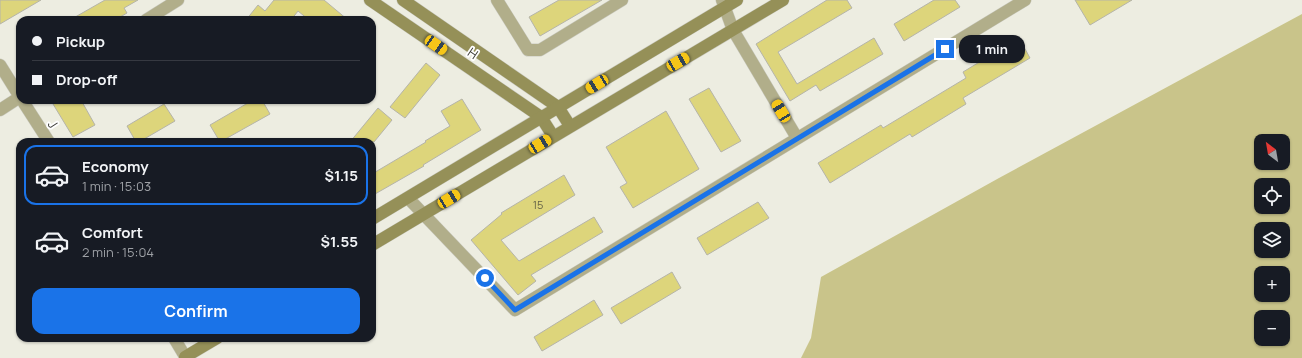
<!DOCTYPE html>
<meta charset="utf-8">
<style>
body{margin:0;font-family:Manrope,sans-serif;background:#242831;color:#f1f3f6;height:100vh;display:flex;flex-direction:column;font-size:15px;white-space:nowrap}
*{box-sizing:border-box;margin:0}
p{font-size:13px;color:#9ea1a6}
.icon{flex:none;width:22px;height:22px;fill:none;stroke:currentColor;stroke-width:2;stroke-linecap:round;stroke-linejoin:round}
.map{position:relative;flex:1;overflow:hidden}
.side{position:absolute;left:16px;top:138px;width:360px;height:204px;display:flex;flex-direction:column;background:#171b24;border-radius:12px;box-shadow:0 1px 3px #0004}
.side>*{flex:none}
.hud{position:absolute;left:16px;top:16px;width:360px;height:88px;border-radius:12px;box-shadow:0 1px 3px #0004;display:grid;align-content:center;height:88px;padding:0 16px;background:#171b24}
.needle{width:26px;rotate:329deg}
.fabs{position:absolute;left:1254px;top:134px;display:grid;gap:8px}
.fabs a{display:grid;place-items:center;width:36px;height:36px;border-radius:8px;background:#171b24;box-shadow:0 1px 3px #0004;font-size:20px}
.end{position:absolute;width:18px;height:18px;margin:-9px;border:5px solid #1a73e8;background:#fff;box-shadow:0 0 0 2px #fff}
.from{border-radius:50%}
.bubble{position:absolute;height:28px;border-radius:12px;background:#171b24;box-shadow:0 1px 3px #0004;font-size:13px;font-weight:700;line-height:28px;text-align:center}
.car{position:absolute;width:12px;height:24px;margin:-12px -6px;border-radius:5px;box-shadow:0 0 3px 1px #0007;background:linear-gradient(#f5c518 24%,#345 0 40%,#f5c518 0 76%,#345 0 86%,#f5c518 0)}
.hud b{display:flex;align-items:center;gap:14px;height:38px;font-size:15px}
.hud b+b{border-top:1px solid #363941}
.hud i{width:10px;height:10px;background:#f1f3f6}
ul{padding:7px 0 0;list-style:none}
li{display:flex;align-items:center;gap:12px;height:60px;margin:0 8px 6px;padding:0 8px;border:2px solid transparent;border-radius:12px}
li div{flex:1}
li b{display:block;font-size:15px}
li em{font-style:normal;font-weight:700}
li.current{border-color:#1a73e8}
li>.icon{width:36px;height:36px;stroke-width:1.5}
.button{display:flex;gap:8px;margin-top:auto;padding:8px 16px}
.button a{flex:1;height:46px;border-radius:12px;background:#1a73e8;color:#fff;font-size:16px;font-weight:700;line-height:46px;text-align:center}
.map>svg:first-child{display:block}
.green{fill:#c9c48a;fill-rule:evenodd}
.building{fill:#ddd57b;stroke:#b5b4a9}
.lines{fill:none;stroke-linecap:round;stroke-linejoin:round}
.street-casing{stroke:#c9c9bf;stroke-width:13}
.secondary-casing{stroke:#c9c9bf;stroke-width:13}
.street{stroke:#b1ae8a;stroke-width:12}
.secondary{stroke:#959058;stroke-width:12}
.route{stroke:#1a73e8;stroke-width:5}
.labels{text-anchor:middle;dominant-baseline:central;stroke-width:3.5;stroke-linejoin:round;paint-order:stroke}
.number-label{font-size:11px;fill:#646247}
.street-label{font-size:13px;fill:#3b3b36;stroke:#fff}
</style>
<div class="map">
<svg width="1302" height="358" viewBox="0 0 1302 358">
<rect width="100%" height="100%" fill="#edede1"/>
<path class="green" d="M1302 14V358H801L811 338 821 277 999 178ZM1261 141H1283V163H1261ZM1261 185H1283V207H1261ZM1261 229H1283V251H1261ZM1261 273H1283V295H1261ZM1261 317H1283V339H1261Z"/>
<g class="building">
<path d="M0 0H41L0 24Z"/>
<path d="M105 0H138L124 8 127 13 115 20H70Z"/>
<path d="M274 0H324L348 20H309L298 11 291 20H246L258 5 265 11Z"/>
<path d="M559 0H602L540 36 529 17Z"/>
<path d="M827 0H847L852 8 778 52 797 84 874 38 883 54 820 91 816 85 790 101 756 44Z"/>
<path d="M934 0H955L960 7 904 41 894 24Z"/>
<path d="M1075 0H1132L1090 25Z"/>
<path d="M1019 38 1030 58 963 98 966 104 912 137 910 134 830 183 818 163 881 125 883 128 966 78 963 72Z"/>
<path d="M426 63 440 75 405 118 390 107Z"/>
<path d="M709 88 741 141 721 152 689 99Z"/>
<path d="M462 99 481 130 423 165 424 166 375 194 372 188V174L426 142 425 141 450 126 441 111Z"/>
<path d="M59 100H81L95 125 73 137 53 104Z"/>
<path d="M253 100H262L270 114 220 142 210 125Z"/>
<path d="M164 104 175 121 139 142H136L127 126Z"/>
<path d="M378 108 392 120 374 142H350Z"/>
<path d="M666 111 699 169 633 208 620 187 627 183 606 147Z"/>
<path d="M564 175 575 195 501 240 519 261 594 217 603 232 531 275 536 281 518 295 471 240 502 214 501 213Z"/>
<path d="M758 202 769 218 707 255 697 238Z"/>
<path d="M672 272 681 288 621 324 611 308Z"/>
<path d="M594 300 603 315 542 351 534 337Z"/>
</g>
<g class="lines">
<defs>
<g id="street">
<path d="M497 0 528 50H540L622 0"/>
<path d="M722 0 733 30 797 138"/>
<path d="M146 20 178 0"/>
<path d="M0 65 20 97"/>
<path d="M22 100 49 142"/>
<path d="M0 110 20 97"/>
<path d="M408 198 515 310 1025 0"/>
<path d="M174 338 186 358"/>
</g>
<g id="secondary">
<path d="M370 0 541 117 553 136"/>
<path d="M403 0 558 107 570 126"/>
<path d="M372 219 737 0"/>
<path d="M372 245 783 0"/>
<path d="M185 357 217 338"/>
</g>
</defs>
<use href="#street" class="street-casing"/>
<use href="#secondary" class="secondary-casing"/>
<use href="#street" class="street"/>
<use href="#secondary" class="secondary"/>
</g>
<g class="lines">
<path class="route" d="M485 278 515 310 945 49"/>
</g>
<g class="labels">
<g class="number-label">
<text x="538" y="204">15</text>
</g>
<g class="street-label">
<text transform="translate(473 53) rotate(34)">H</text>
<text transform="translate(53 124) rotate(57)">J</text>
</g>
</g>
</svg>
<div class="fabs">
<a><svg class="needle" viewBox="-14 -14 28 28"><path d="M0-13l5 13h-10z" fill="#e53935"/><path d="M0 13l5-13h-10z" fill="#9ea1a6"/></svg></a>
<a><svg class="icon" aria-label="locate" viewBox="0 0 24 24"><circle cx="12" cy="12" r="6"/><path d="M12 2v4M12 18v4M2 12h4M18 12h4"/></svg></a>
<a><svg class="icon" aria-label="layers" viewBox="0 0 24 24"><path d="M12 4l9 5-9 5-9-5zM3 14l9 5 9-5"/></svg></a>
<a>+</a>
<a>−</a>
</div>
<i class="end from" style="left:485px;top:278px"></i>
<i class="end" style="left:945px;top:49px"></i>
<div class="bubble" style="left:959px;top:35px;width:66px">1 min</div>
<i class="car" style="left:436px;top:45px;rotate:124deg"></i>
<i class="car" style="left:678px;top:62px;rotate:60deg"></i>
<i class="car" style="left:597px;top:84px;rotate:239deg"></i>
<i class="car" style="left:781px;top:111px;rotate:329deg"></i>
<i class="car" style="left:540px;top:144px;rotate:59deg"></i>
<i class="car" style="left:449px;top:199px;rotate:59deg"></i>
<div class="hud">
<b><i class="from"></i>Pickup</b>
<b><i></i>Drop-off</b>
</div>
<section class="side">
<ul>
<li class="current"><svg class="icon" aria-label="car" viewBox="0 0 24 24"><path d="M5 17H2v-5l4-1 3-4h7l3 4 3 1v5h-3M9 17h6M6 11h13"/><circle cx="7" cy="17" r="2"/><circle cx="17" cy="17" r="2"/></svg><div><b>Economy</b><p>1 min · 15:03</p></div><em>$1.15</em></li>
<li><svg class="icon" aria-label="car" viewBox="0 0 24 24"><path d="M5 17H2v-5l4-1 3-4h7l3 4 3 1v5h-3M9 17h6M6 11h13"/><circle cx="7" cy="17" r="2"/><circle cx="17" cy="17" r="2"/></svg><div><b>Comfort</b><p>2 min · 15:04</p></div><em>$1.55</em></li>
</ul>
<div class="button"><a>Confirm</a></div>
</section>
</div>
